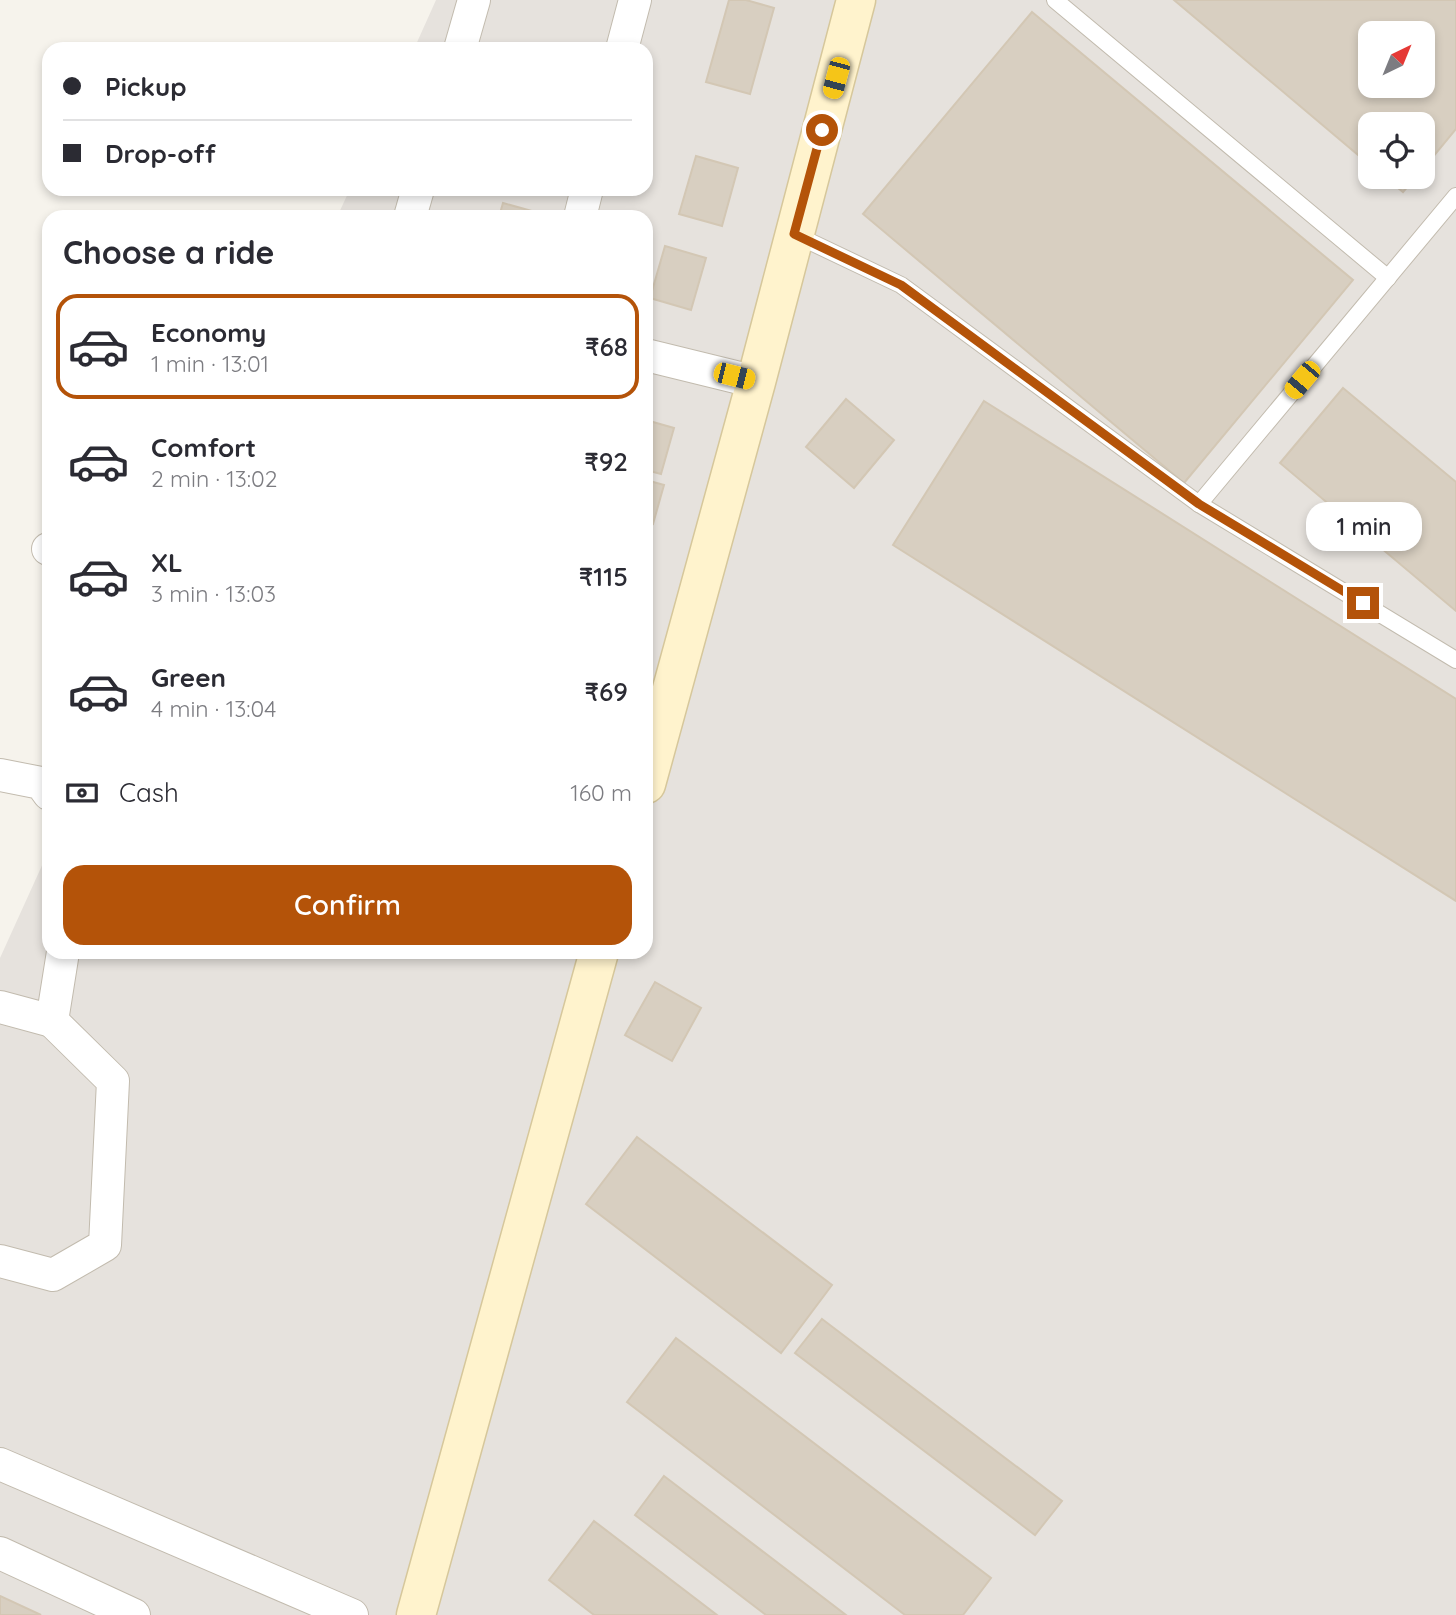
<!DOCTYPE html>
<meta charset="utf-8">
<style>
body{margin:0;font-family:Quicksand,sans-serif;background:#f2f2f3;color:#2b2b33;height:100vh;display:flex;flex-direction:column;font-size:26px;white-space:nowrap}
*{box-sizing:border-box;margin:0}
p{font-size:23px;color:#7c7c81}
.icon{flex:none;width:38px;height:38px;fill:none;stroke:currentColor;stroke-width:2;stroke-linecap:round;stroke-linejoin:round}
.map{position:relative;flex:1;overflow:hidden}
.sheet{position:absolute;left:42px;top:210px;width:611px;height:749px;display:flex;flex-direction:column;background:#fff;border-radius:21px;box-shadow:0 4px 10px #0003}
.sheet>*{flex:none}
.banner{position:absolute;left:42px;top:42px;width:611px;height:154px;border-radius:21px;box-shadow:0 4px 10px #0003;display:grid;align-content:center;height:154px;padding:0 21px;background:#fff}
.needle{width:46px;rotate:43deg}
.controls{position:absolute;left:1358px;top:21px;display:grid;gap:14px}
.controls a{display:grid;place-items:center;width:77px;height:77px;border-radius:14px;background:#fff;box-shadow:0 4px 10px #0003;font-size:35px}
.end{position:absolute;width:32px;height:32px;margin:-16px;border:9px solid #b45309;background:#fff;box-shadow:0 0 0 4px #fff}
.from{border-radius:50%}
.bubble{position:absolute;height:49px;border-radius:21px;background:#fff;box-shadow:0 4px 10px #0003;font-size:23px;font-weight:600;line-height:49px;text-align:center}
.car{position:absolute;width:21px;height:42px;margin:-21px -10px;border-radius:9px;box-shadow:0 0 5px 2px #0007;background:linear-gradient(#f5c518 24%,#345 0 40%,#f5c518 0 76%,#345 0 86%,#f5c518 0)}
.banner b{display:flex;align-items:center;gap:24px;height:66px;font-size:26px}
.banner b+b{border-top:2px solid #e1e1e2}
.banner i{width:18px;height:18px;background:#2b2b33}
ul{padding:0;list-style:none}
li{display:flex;align-items:center;gap:21px;height:105px;margin:0 14px 10px;padding:0 7px;border:4px solid transparent;border-radius:21px}
li div{flex:1}
li b{display:block;font-size:26px}
li em{font-style:normal;font-weight:600}
li.active{border-color:#b45309}
li>.icon{width:63px;height:63px;stroke-width:1.5}
h2{padding:0 21px;font-size:32px;line-height:84px}
.pay{display:flex;align-items:center;gap:18px;height:77px;padding:0 21px;font-size:26px}
.pay p{margin-inline-start:auto}
.primary-button{display:flex;gap:14px;margin-top:auto;padding:14px 21px}
.primary-button a{flex:1;height:80px;border-radius:21px;background:#b45309;color:#fff;font-size:28px;font-weight:600;line-height:80px;text-align:center}
.map>svg:first-child{display:block}
.industrial{fill:#e6e2dd;fill-rule:evenodd}
.building{fill:#d8cfc1;stroke:#d3c7b4;stroke-width:2;fill-rule:evenodd}
.lines{fill:none;stroke-linecap:round;stroke-linejoin:round}
.lane-casing{stroke:#c2bbae;stroke-width:18}
.street-casing{stroke:#c2bbae;stroke-width:34}
.secondary-casing{stroke:#d6c79b;stroke-width:41}
.lane{stroke:#fff;stroke-width:16}
.street{stroke:#fff;stroke-width:32}
.secondary{stroke:#fff3cd;stroke-width:38}
.route{stroke:#b45309;stroke-width:9}
</style>
<div class="map">
<svg width="1456" height="1615" viewBox="0 0 1456 1615">
<rect width="100%" height="100%" fill="#f6f3ec"/>
<path class="industrial" d="M436 0H1456V1615H0V958L49 850V952H646V217H337L350 189H646V49H414ZM1370 33H1423V86H1370ZM1370 124H1423V177H1370Z"/>
<g class="building">
<path d="M729 0H746L774 8 750 94 706 82Z"/>
<path d="M1174 0H1456V129L1423 169V124H1370V165ZM1370 33H1423V86H1370Z"/>
<path d="M1032 12 1353 280 1184 483 863 214Z"/>
<path d="M696 156 738 168 722 226 679 214Z"/>
<path d="M1385 177H1416L1403 192Z"/>
<path d="M503 203 553 217H499Z"/>
<path d="M665 246 706 258 691 310 650 298Z"/>
<path d="M1343 388 1456 482V611L1280 463Z"/>
<path d="M846 399 894 440 854 488 806 447Z"/>
<path d="M984 401 1456 699V901L893 545Z"/>
<path d="M646 420 674 428 661 474 646 470Z"/>
<path d="M646 480 664 485 653 524 646 522Z"/>
<path d="M655 982 701 1008 672 1061 625 1035Z"/>
<path d="M637 1137 832 1285 781 1353 586 1204Z"/>
<path d="M822 1319 1062 1501 1035 1535 795 1353Z"/>
<path d="M676 1338 991 1578 963 1615H905L627 1402Z"/>
<path d="M664 1476 846 1615H766L635 1515Z"/>
<path d="M594 1521 717 1615H594L549 1580Z"/>
<path d="M0 1596 41 1615H0Z"/>
</g>
<g class="lines">
<defs>
<g id="lane">
<path d="M1055 0 1388 278"/>
<path d="M794 234 901 285 1199 504 1456 660"/>
<path d="M1199 504 1456 196"/>
</g>
<g id="street">
<path d="M460 49 474 0"/>
<path d="M622 49 635 0"/>
<path d="M410 217 418 189"/>
<path d="M580 217 587 189"/>
<path d="M646 355 756 382"/>
<path d="M48 549H49"/>
<path d="M0 775 41 783 49 794"/>
<path d="M0 1007 52 1021"/>
<path d="M0 1261 53 1275 105 1245 113 1081 52 1021 63 952"/>
<path d="M0 1464 352 1615"/>
<path d="M0 1553 134 1615"/>
</g>
<g id="secondary">
<path d="M646 784 756 382 856 0"/>
<path d="M416 1615 599 952"/>
</g>
</defs>
<use href="#lane" class="lane-casing"/>
<use href="#street" class="street-casing"/>
<use href="#secondary" class="secondary-casing"/>
<use href="#lane" class="lane"/>
<use href="#street" class="street"/>
<use href="#secondary" class="secondary"/>
</g>
<g class="lines">
<path class="route" d="M822 130 794 234 901 285 1199 504 1363 603"/>
</g>
</svg>
<div class="controls">
<a><svg class="needle" viewBox="-14 -14 28 28"><path d="M0-13l5 13h-10z" fill="#e53935"/><path d="M0 13l5-13h-10z" fill="#7c7c81"/></svg></a>
<a><svg class="icon" aria-label="locate" viewBox="0 0 24 24"><circle cx="12" cy="12" r="6"/><path d="M12 2v4M12 18v4M2 12h4M18 12h4"/></svg></a>
</div>
<i class="end from" style="left:822px;top:130px"></i>
<i class="end" style="left:1363px;top:603px"></i>
<div class="bubble" style="left:1306px;top:502px;width:116px">1 min</div>
<i class="car" style="left:836px;top:78px;rotate:195deg"></i>
<i class="car" style="left:734px;top:376px;rotate:104deg"></i>
<i class="car" style="left:1302px;top:380px;rotate:220deg"></i>
<div class="banner">
<b><i class="from"></i>Pickup</b>
<b><i></i>Drop-off</b>
</div>
<section class="sheet">
<h2>Choose a ride</h2>
<ul>
<li class="active"><svg class="icon" aria-label="car" viewBox="0 0 24 24"><path d="M5 17H2v-5l4-1 3-4h7l3 4 3 1v5h-3M9 17h6M6 11h13"/><circle cx="7" cy="17" r="2"/><circle cx="17" cy="17" r="2"/></svg><div><b>Economy</b><p>1 min · 13:01</p></div><em>₹68</em></li>
<li><svg class="icon" aria-label="car" viewBox="0 0 24 24"><path d="M5 17H2v-5l4-1 3-4h7l3 4 3 1v5h-3M9 17h6M6 11h13"/><circle cx="7" cy="17" r="2"/><circle cx="17" cy="17" r="2"/></svg><div><b>Comfort</b><p>2 min · 13:02</p></div><em>₹92</em></li>
<li><svg class="icon" aria-label="car" viewBox="0 0 24 24"><path d="M5 17H2v-5l4-1 3-4h7l3 4 3 1v5h-3M9 17h6M6 11h13"/><circle cx="7" cy="17" r="2"/><circle cx="17" cy="17" r="2"/></svg><div><b>XL</b><p>3 min · 13:03</p></div><em>₹115</em></li>
<li><svg class="icon" aria-label="car" viewBox="0 0 24 24"><path d="M5 17H2v-5l4-1 3-4h7l3 4 3 1v5h-3M9 17h6M6 11h13"/><circle cx="7" cy="17" r="2"/><circle cx="17" cy="17" r="2"/></svg><div><b>Green</b><p>4 min · 13:04</p></div><em>₹69</em></li>
</ul>
<div class="pay"><svg class="icon" aria-label="cash" viewBox="0 0 24 24"><path d="M3 7h18v10H3z"/><circle cx="12" cy="12" r="2"/></svg>Cash<p>160 m</p></div>
<div class="primary-button"><a>Confirm</a></div>
</section>
</div>
